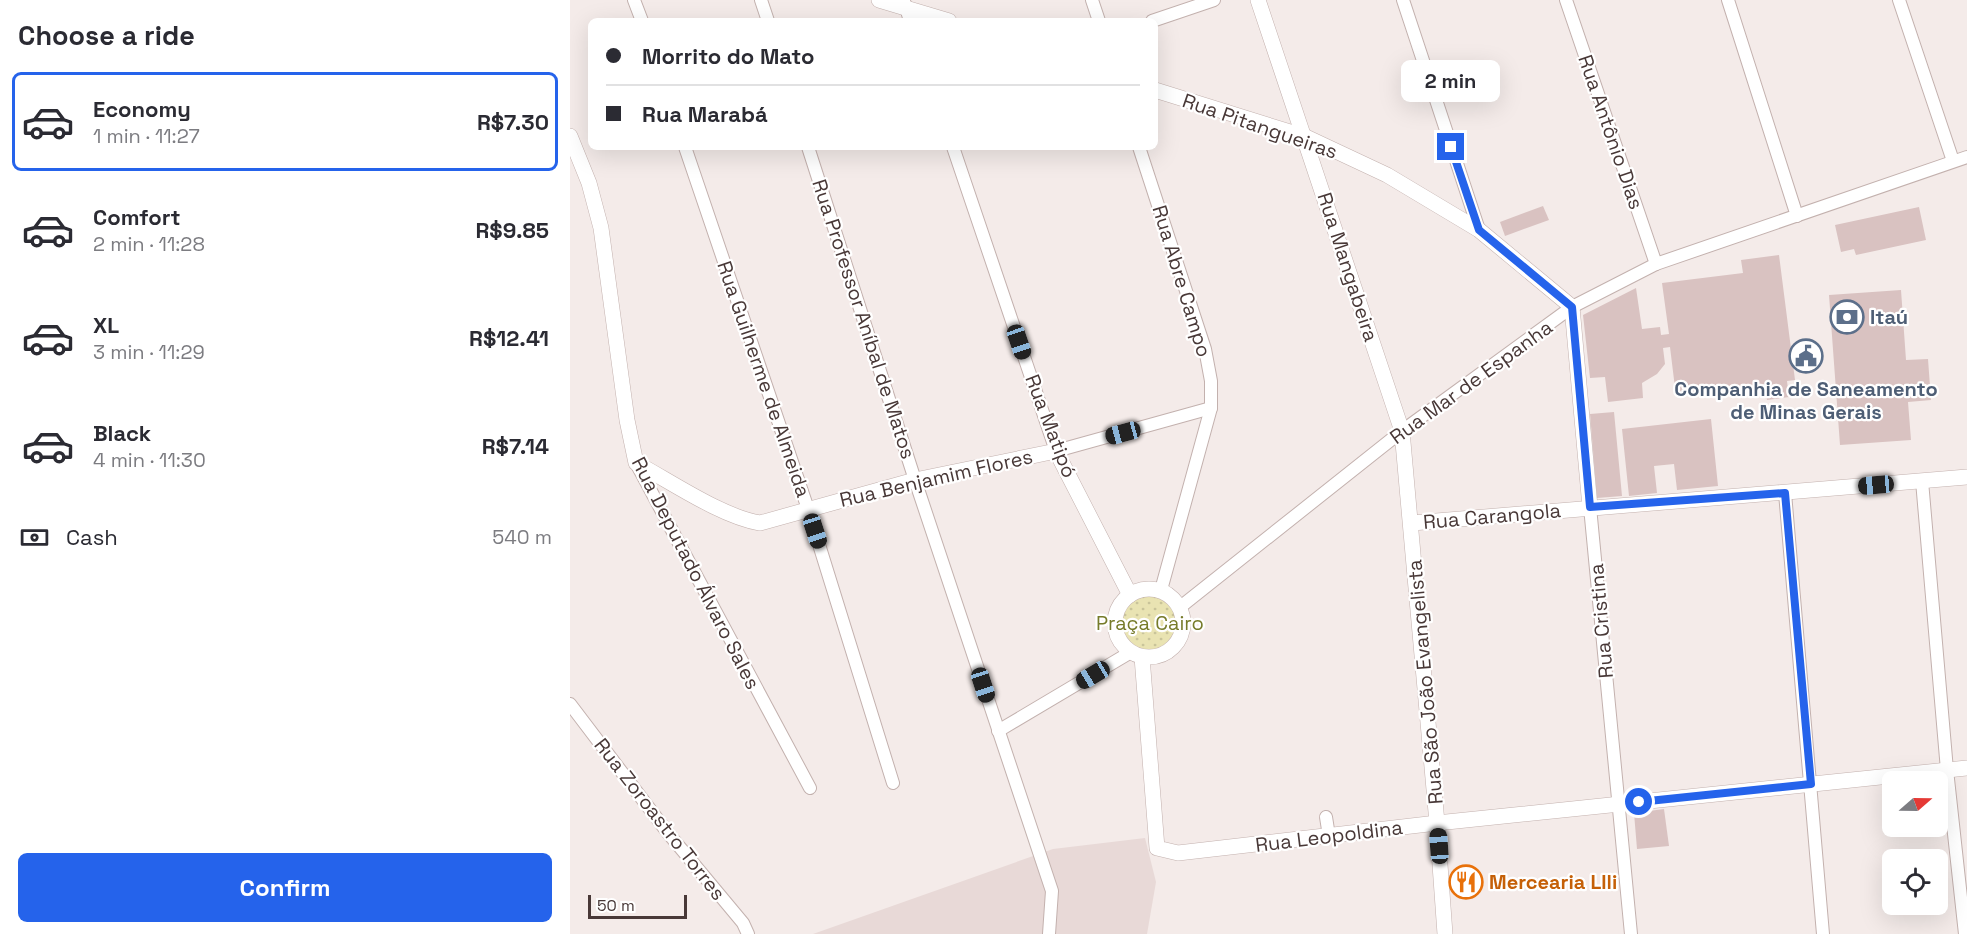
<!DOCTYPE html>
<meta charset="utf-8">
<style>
body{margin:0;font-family:"Space Grotesk",sans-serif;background:#f7f7f7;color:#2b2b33;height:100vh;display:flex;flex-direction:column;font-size:22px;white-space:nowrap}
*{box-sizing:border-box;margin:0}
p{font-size:20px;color:#7c7c81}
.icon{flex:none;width:33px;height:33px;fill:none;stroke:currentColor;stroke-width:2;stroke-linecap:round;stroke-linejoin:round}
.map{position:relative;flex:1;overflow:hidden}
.side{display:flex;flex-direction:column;background:#fff;width:570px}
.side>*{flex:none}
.guide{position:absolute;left:18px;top:18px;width:570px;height:132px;border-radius:9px;box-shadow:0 6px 24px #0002;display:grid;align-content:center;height:132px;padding:0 18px;background:#fff}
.needle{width:39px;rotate:70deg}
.tools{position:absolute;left:1312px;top:771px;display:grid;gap:12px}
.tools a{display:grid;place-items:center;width:66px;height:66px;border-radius:9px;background:#fff;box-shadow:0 6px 24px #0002;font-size:30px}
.scale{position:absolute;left:18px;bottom:15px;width:99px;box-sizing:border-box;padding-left:6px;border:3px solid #483837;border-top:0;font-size:16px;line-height:21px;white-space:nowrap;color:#483837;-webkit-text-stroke:4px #fff;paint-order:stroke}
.end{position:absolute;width:27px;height:27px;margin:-14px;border:8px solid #2563eb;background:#fff;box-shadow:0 0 0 3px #fff}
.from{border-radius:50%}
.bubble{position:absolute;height:42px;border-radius:9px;background:#fff;box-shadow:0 6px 24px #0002;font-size:20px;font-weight:700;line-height:42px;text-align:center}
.car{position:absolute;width:18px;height:36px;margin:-18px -9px;border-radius:8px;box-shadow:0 0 4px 2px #0007;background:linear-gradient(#222 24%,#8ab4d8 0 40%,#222 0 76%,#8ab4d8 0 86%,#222 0)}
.guide b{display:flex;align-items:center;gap:21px;height:57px;font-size:22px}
.guide b+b{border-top:2px solid #e1e1e2}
.guide i{width:15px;height:15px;background:#2b2b33}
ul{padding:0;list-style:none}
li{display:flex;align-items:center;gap:18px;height:99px;margin:0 12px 9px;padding:0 6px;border:3px solid transparent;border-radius:9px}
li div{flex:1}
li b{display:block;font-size:22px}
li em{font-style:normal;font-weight:700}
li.current{border-color:#2563eb}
li>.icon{width:54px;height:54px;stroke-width:1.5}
h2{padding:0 18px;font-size:27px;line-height:72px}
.pay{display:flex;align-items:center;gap:15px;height:66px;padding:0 18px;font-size:22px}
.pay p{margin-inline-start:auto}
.action{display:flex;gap:12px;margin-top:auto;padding:12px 18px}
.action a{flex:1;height:69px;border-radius:9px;background:#2563eb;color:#fff;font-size:24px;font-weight:700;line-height:69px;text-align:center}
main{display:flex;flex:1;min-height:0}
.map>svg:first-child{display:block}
.residential{fill:#e8d9d7}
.green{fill:url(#green-dots)}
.building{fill:#d9c2c1}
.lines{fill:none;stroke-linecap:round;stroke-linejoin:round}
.minor-casing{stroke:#c3b1ae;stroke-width:14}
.tertiary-casing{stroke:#c3b1ae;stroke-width:16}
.minor{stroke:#fff;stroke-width:12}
.tertiary{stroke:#fff;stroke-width:15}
.route{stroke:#2563eb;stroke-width:8}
.labels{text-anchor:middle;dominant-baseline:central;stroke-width:4.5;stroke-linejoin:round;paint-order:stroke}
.street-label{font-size:20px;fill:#483837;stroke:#fff}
.service-label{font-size:20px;font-weight:bold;fill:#4e5e75;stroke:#fff;text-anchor:start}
.park-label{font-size:20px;fill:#767b2a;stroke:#fff}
.food-label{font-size:20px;font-weight:bold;fill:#c56008;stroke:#fff;text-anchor:start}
</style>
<main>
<section class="side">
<h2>Choose a ride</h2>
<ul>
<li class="current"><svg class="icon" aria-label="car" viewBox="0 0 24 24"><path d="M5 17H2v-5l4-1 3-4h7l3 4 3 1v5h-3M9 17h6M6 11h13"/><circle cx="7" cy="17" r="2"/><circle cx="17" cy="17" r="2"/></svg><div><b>Economy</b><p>1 min · 11:27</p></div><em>R$7.30</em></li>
<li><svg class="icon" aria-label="car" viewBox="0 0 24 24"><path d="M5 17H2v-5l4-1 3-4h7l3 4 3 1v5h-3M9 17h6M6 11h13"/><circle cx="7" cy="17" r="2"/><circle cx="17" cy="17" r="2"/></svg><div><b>Comfort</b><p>2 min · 11:28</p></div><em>R$9.85</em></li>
<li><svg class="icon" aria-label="car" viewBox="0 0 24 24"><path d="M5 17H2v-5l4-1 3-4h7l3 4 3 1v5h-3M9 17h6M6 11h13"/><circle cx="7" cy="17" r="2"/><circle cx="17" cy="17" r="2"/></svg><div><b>XL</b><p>3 min · 11:29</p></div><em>R$12.41</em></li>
<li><svg class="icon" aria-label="car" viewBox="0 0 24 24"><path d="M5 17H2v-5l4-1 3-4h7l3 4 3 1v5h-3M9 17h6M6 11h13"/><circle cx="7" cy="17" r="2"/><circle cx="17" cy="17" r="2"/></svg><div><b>Black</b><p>4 min · 11:30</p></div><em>R$7.14</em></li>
</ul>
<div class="pay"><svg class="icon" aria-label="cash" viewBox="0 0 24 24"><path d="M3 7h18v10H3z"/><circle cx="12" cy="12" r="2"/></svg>Cash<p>540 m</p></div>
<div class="action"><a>Confirm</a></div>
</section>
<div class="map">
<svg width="1397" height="934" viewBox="0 0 1397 934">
<defs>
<pattern id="green-dots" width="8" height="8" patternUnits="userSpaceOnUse" patternTransform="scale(1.5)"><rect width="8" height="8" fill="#e9e3b2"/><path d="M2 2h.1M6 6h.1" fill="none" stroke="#c9c49a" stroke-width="1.8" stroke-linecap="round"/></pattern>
</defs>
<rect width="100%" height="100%" fill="#f4ebe9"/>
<path class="residential" d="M575 838 586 882 577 934H243L483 849Z"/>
<circle class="green" cx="579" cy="623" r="30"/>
<g class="building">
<path d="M973 206 979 220 935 236 930 222Z"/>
<path d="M1349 207 1356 240 1286 255 1284 249 1271 252 1265 225Z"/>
<path d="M1209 255 1225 380 1217 381 1219 397 1197 400 1195 384 1106 396 1100 347 1093 348 1095 364 1087 374 1072 383 1073 398 1038 402 1035 377 1020 378 1013 315 1066 288 1072 329 1090 327 1091 335 1099 334 1092 283 1173 273 1171 260Z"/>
<path d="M1331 290 1336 360 1358 359 1361 400 1338 402 1341 440 1270 445 1259 295Z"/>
<path d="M1044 412 1052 496 1027 498 1020 414Z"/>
<path d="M1141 419 1148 486 1107 490 1104 464 1084 466 1087 493 1059 496 1052 429Z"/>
<path d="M1094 809 1099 846 1067 849 1064 813Z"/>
</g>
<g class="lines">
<defs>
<g id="minor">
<path d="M64 0 72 21"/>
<path d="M191 0 198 21"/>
<path d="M522 0 529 21"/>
<path d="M833 0 909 230"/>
<path d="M996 0 1086 264"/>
<path d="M1158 0 1227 216"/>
<path d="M1329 0 1383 161"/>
<path d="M334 1 340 21"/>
<path d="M582 21 644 0"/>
<path d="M115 147 238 509 323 783"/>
<path d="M238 147 345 480 482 891 479 934"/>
<path d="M383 147 486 451 641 408"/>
<path d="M569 147 635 349 641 381V408L591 590"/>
<path d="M66 463 240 788"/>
<path d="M1352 481 1377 770 1395 934"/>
<path d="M1215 493 1253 934"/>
<path d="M1020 507 1061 934"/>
<path d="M609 608 832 431 1002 307 1086 264 1397 157"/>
<path d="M0 704 98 833 173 923 178 934"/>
<path d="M428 731 561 652"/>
<path d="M756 817 759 836"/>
</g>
<g id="tertiary">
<path d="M309 0 379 21"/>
<path d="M688 0 832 431 867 823 875 934"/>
<path d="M585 90 736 137 817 175 909 230 1002 307 1020 507"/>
<path d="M0 136 19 183 31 228 57 420 66 463C100 481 152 517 190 523L345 480 486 451 560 595"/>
<path d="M842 523 1397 477"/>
<circle cx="579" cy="623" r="34"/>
<path d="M572 657 587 848 608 853 867 823 1397 768"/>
</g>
</defs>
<use href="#minor" class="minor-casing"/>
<use href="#tertiary" class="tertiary-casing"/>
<use href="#minor" class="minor"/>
<use href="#tertiary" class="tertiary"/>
</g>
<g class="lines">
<path class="route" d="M881 147 909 230 1002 307 1020 507 1215 493 1241 784 1069 802"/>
</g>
<defs>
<symbol id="bank-ring" viewBox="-11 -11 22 22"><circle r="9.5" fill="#fff" stroke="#5c6f8a" stroke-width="1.5"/><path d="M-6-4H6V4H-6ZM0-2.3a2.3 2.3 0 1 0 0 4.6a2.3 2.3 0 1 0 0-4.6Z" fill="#5c6f8a"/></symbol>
<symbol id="civic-ring" viewBox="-11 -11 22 22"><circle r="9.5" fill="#fff" stroke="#5c6f8a" stroke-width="1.5"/><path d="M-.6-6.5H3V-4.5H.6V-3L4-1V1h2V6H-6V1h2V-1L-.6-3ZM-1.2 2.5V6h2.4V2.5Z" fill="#5c6f8a"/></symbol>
<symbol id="restaurant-ring" viewBox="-11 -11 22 22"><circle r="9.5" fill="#fff" stroke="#e8710a" stroke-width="1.5"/><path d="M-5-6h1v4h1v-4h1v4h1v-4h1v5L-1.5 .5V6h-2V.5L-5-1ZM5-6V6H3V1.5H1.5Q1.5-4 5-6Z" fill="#e8710a"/></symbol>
</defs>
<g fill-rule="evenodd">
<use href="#bank-ring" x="1258" y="298" width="38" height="38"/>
<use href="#civic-ring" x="1217" y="337" width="38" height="38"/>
<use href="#restaurant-ring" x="877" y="863" width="38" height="38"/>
</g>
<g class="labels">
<g class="street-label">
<text transform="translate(690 126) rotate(19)">Rua Pitangueiras</text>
<text transform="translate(1041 132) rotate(71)">Rua Antônio Dias</text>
<text transform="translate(778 267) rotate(72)">Rua Mangabeira</text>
<text transform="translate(612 281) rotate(73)">Rua Abre Campo</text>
<text transform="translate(294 319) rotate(72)">Rua Professor Aníbal de Matos</text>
<text transform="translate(194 379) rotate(71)">Rua Guilherme de Almeida</text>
<text transform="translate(901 382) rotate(-36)">Rua Mar de Espanha</text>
<text transform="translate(481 426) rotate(69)">Rua Matipó</text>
<text transform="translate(366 478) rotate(-13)">Rua Benjamim Flores</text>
<text transform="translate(922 516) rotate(-5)">Rua Carangola</text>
<text transform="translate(126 573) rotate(63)">Rua Deputado Álvaro Sales</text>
<text transform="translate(1031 621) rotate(-95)">Rua Cristina</text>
<text transform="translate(855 682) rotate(-95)">Rua São João Evangelista</text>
<text transform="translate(90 819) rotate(52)">Rua Zoroastro Torres</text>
<text transform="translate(759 836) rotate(-7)">Rua Leopoldina</text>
</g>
<g class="service-label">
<text x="1300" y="317">Itaú</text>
<text x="1236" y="389" text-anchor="middle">Companhia de Saneamento<tspan x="1236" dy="23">de Minas Gerais</tspan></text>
</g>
<g class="park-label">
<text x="580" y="623">Praça Cairo</text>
</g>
<g class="food-label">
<text x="919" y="882">Mercearia LIli</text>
</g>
</g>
</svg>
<div class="tools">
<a><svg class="needle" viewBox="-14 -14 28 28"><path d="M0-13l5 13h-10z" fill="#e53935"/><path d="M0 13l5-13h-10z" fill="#7c7c81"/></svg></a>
<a><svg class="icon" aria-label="locate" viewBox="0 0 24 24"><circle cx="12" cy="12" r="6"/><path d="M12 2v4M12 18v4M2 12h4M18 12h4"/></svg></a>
</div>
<div class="scale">50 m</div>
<i class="end from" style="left:1069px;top:802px"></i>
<i class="end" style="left:881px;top:147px"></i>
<div class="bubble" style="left:831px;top:60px;width:99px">2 min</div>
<i class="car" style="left:449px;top:342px;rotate:161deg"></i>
<i class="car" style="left:553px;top:433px;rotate:255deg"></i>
<i class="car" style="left:1306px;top:485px;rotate:265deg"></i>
<i class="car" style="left:245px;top:531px;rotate:162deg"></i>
<i class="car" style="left:523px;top:675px;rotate:239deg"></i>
<i class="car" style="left:413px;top:685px;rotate:162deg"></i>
<i class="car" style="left:869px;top:846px;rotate:356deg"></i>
<div class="guide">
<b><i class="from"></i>Morrito do Mato</b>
<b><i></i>Rua Marabá</b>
</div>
</div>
</main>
